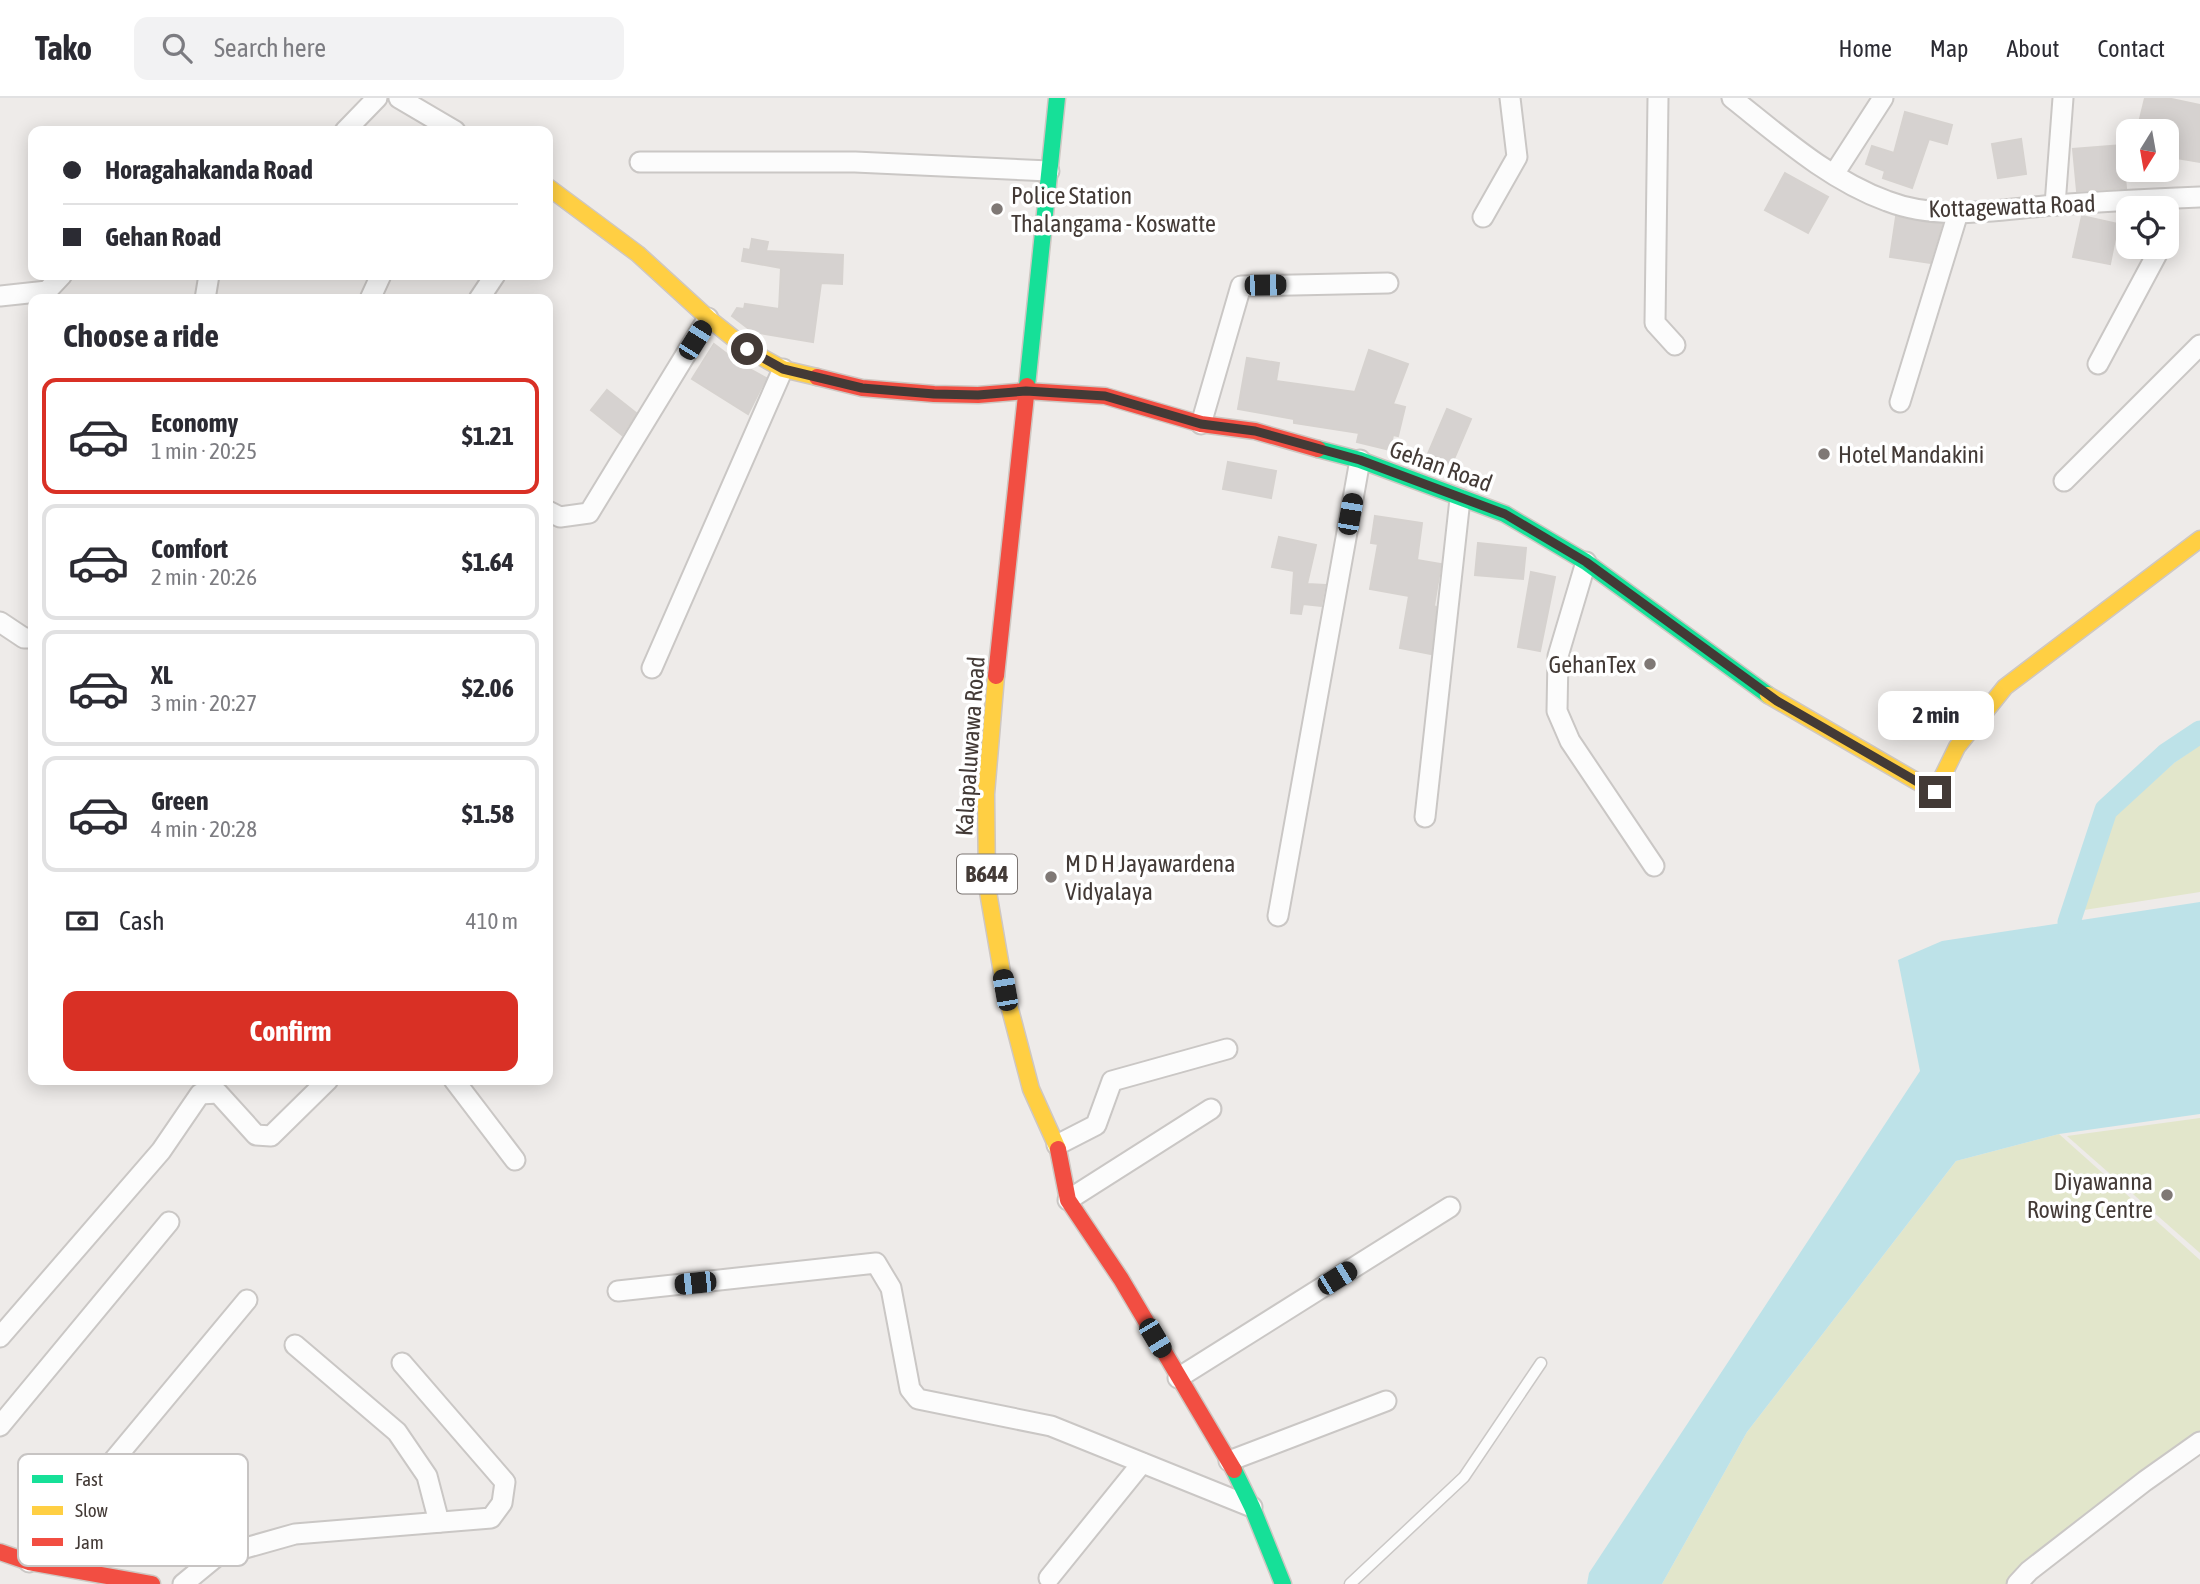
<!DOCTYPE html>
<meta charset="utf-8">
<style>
body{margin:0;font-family:"Asap Condensed",sans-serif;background:#f2f2f3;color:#2b2b33;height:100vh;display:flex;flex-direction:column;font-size:26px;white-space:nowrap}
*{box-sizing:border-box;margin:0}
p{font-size:23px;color:#7c7c81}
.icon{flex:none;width:38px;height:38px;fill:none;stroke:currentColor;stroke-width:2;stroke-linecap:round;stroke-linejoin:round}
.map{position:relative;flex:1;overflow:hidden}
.panel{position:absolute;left:28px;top:196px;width:525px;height:791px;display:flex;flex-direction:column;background:#fff;border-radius:14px;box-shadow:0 4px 18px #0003}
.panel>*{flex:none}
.banner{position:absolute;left:28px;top:28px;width:525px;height:154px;border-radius:14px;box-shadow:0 4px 18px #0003;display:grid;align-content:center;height:154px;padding:0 35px;background:#fff}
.needle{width:46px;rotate:191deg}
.buttons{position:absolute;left:2116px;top:21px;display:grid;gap:14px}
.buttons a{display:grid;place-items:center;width:63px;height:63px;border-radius:14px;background:#fff;box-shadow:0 4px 18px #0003;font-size:35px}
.end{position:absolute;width:32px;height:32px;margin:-16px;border:9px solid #433a36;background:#fff;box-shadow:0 0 0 4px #fff}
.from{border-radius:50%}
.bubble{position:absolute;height:49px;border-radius:14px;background:#fff;box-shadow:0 4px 18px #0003;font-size:23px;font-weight:700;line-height:49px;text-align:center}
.car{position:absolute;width:21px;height:42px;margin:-21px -10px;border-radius:9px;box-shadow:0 0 5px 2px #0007;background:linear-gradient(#222 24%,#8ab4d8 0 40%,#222 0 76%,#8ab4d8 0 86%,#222 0)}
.banner b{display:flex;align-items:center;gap:24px;height:66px;font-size:26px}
.banner b+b{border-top:2px solid #e1e1e2}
.banner i{width:18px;height:18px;background:#2b2b33}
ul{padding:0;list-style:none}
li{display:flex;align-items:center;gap:21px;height:116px;margin:0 14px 10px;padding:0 21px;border:4px solid #e1e1e2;border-radius:14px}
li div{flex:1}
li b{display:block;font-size:26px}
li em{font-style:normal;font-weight:700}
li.current{border-color:#d93025}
li>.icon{width:63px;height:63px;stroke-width:1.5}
h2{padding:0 35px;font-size:32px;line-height:84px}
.pay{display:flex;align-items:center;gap:18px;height:77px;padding:0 35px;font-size:26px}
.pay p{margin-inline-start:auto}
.cta{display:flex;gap:14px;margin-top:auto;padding:14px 35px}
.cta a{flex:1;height:80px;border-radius:14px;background:#d93025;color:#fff;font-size:28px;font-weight:700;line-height:80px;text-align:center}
header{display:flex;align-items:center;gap:42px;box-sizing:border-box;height:98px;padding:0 35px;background:#fff;border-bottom:2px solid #e1e1e2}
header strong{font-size:33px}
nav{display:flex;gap:38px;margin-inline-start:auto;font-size:24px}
.search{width:490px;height:63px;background:#f2f2f3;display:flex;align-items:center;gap:18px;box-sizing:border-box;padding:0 24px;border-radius:14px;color:#7c7c81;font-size:26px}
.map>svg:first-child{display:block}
.green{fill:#e2e6cb}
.water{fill:#bde2e8}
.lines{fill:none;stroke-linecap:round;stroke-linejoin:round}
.canal{stroke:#bde2e8;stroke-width:23}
.building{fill:#d6d2d0;stroke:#d6d2cf;stroke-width:2}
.lane-casing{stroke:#cac7c5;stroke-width:13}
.street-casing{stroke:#cac7c5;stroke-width:23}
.fast-casing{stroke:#cec7c2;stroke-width:19}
.slow-casing{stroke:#cec7c2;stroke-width:19}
.jam-casing{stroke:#cec7c2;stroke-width:19}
.lane{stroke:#fcfcfc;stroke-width:10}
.street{stroke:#fcfcfc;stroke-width:19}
.fast{stroke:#16e098;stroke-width:16}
.slow{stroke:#ffcf43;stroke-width:16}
.jam{stroke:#f24e42;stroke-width:16}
.route{stroke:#433a36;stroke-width:9}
.poi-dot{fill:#7f7875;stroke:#fff;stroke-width:2.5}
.labels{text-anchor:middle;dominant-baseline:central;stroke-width:7;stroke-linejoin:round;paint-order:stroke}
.shield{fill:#fff;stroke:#7b7572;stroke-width:2}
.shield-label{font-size:23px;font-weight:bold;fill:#433a36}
.poi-label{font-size:24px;fill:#433a36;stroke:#fff;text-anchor:start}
.street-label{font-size:24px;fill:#433a36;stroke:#fff}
.key{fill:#fff;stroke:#c7c4c3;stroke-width:2}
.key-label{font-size:19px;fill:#433a36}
</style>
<header>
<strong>Tako</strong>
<div class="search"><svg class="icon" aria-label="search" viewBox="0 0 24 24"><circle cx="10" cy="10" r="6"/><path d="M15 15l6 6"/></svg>Search here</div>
<nav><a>Home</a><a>Map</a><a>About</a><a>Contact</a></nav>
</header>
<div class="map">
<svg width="2200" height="1486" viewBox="0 0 2200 1486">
<rect width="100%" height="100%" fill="#eeebe9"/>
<g class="green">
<path d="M2200 647V794L2084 812 2115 718 2174 665Z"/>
<path d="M2200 1020V1155L2067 1038Z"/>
<path d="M2059 1036 2200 1162V1344L2017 1486H1662L1747 1334 1956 1063Z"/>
</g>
<path class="water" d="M2200 804V1016L2059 1036 1956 1063 1747 1334 1662 1486H1587L1589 1475 1920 973 1898 862 1942 843Z"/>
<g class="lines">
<path class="canal" d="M2069 824 2106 712 2167 656 2200 634"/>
</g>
<g class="building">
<path d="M2145 0H2167L2200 7V64L2176 60 2178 50 2166 48V33H2137Z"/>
<path d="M1905 14 1952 27 1947 46 1929 41 1912 90 1883 80 1885 73 1866 66 1872 48 1894 55Z"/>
<path d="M2021 41 2026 76 1998 80 1992 46Z"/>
<path d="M2122 47 2126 90 2077 93 2073 51Z"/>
<path d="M1785 75 1828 99 1808 135 1765 112Z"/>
<path d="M2082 118 2118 126 2110 166 2073 159Z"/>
<path d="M1896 119 1942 126 1930 165 1890 159Z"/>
<path d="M752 141 768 144 766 153 843 157 842 186 821 185 813 244 753 234 732 218 737 210 744 211 745 206 779 211 781 170 742 163 744 151 750 152Z"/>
<path d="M714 246 739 265 766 280 748 316 692 281Z"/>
<path d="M1369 252 1408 266 1393 306 1405 309 1398 338 1393 337 1390 352 1357 344 1359 335 1294 325V321L1238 311 1247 260 1279 265 1276 283 1355 294Z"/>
<path d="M607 292 636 315 622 337 591 312Z"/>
<path d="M1447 311 1471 321 1451 368 1427 358Z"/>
<path d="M1228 364 1276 373 1271 400 1223 391Z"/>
<path d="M1375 418 1422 425 1417 462 1441 466 1434 508 1436 509 1431 556 1400 550 1409 498 1370 491 1378 446 1371 445Z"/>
<path d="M1279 439 1316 447 1307 486 1325 487 1321 508 1303 506 1301 516 1291 515 1294 473 1272 469Z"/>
<path d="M1478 445 1526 450 1523 481 1475 477Z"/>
<path d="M1531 474 1555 479 1540 553 1518 549Z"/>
</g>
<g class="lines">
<defs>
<path id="lane" d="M1350 1486 1464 1379 1541 1265"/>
<g id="street">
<path d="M399 0 455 33"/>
<path d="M1658 0 1655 225 1675 247"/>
<path d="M1732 0C1780 38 1829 82 1887 103 1941 124 2000 111 2056 107 2104 103 2152 101 2200 99"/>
<path d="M345 33 377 0"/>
<path d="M640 64H855L1049 73"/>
<path d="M1834 76 1883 0"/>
<path d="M2055 107 2063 0"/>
<path d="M1483 119 1517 59 1510 0"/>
<path d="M0 198 47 193 62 177"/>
<path d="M205 201 209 177"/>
<path d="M370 201 381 177"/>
<path d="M479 201 495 177"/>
<path d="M2098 266 2158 154V149"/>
<path d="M1900 304 1958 115"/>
<path d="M1201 326 1241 188 1388 185"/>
<path d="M2064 383 2200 247"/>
<path d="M548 413 560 419 589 415 708 220"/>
<path d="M1586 464 1558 558 1557 613 1570 643 1654 768"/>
<path d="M0 524 24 540H33"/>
<path d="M652 570 783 271"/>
<path d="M1425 719 1460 401"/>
<path d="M1278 818 1360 362"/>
<path d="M454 982 515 1062"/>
<path d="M1057 1047 1096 1027 1112 983 1227 951"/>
<path d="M1068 1102 1211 1011"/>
<path d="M618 1193 876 1165 891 1190 910 1291 918 1301 1051 1328 1252 1409"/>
<path d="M0 1239 161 1053 200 996 218 995 256 1037 271 1038 328 982"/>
<path d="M295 1247 397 1334 427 1378 439 1424"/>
<path d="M1178 1280 1450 1109"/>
<path d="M0 1328 169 1124"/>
<path d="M1229 1363 1386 1303"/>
<path d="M29 1464 247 1202"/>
<path d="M1049 1480 1142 1365"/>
<path d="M183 1486 217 1458 295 1436 491 1420 502 1405 505 1384 402 1265"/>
<path d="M2017 1486 2029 1473 2145 1383 2200 1344"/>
</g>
<g id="fast">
<path d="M1027 288 1057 0"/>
<path d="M1318 351 1360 362 1505 416 1586 464 1768 597"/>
<path d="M1234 1372 1252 1409 1283 1486"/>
</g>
<g id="slow">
<path d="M548 89 638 156 708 220 747 251 783 271 817 279"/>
<path d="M996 578 986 696 987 788 1005 892 1031 991 1058 1051"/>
<path d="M1768 597 1935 694 1957 649 2005 589 2200 441"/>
</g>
<g id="jam">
<path d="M817 279 862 290 934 296 978 297 1026 293 1105 298 1201 326 1255 333 1318 351"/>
<path d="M996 578 1027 288"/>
<path d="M1058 1051 1068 1102 1121 1181 1234 1372"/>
<path d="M0 1454 29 1464 152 1486"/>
</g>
</defs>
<use href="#lane" class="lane-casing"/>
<use href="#street" class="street-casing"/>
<use href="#fast" class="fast-casing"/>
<use href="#slow" class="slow-casing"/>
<use href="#jam" class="jam-casing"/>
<use href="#lane" class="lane"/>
<use href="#street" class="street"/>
<use href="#fast" class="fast"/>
<use href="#slow" class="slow"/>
<use href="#jam" class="jam"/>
</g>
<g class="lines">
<path class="route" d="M747 251 783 271 862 290 934 296 978 297 1026 293 1105 298 1201 326 1255 333 1360 362 1505 416 1586 464 1777 603 1935 694"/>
</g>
<g class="poi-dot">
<circle cx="997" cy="111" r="7"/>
<circle cx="1824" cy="356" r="7"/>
<circle cx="1650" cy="566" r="7"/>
<circle cx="1051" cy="779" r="7"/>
<circle cx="2167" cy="1097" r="7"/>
</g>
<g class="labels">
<rect class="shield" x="957" y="756.5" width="60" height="39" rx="5"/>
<g class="shield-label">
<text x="987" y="776">B644</text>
</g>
<g class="poi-label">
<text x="1011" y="97">Police Station<tspan x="1011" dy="28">Thalangama - Koswatte</tspan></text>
<text x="1838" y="356">Hotel Mandakini</text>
<text x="1636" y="566" text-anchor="end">GehanTex</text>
<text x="1065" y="765">M D H Jayawardena<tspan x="1065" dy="28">Vidyalaya</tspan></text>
<text x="2153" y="1083" text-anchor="end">Diyawanna<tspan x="2153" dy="28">Rowing Centre</tspan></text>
</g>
<g class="street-label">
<text transform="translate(2012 108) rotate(-2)">Kottagewatta Road</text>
<text transform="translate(1441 368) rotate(20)">Gehan Road</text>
<text transform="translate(970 648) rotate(-86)">Kalapaluwawa Road</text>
</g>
</g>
<rect x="18" y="1356" width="230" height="112" rx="10" class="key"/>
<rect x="32" y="1377" width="31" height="8" fill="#16e098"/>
<rect x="32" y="1408" width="31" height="9" fill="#ffcf43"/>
<rect x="32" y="1440" width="31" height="8" fill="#f24e42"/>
<g class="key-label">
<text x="75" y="1388">Fast</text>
<text x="75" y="1419">Slow</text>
<text x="75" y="1451">Jam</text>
</g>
</svg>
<div class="buttons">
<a><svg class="needle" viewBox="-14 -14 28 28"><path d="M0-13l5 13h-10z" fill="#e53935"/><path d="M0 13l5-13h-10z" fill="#7c7c81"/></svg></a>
<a><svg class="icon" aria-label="locate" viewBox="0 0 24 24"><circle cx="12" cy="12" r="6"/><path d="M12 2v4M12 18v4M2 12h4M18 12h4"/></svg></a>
</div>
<i class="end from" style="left:747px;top:251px"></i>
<i class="end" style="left:1935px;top:694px"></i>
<div class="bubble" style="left:1878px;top:593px;width:116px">2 min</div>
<i class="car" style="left:1265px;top:187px;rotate:89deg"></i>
<i class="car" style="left:695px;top:242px;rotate:32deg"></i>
<i class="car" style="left:1350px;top:416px;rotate:10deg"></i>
<i class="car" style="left:1005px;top:892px;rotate:350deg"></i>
<i class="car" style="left:1337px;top:1180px;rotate:58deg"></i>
<i class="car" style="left:695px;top:1185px;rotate:264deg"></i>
<i class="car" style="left:1155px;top:1240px;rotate:149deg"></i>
<div class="banner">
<b><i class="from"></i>Horagahakanda Road</b>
<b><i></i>Gehan Road</b>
</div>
<section class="panel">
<h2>Choose a ride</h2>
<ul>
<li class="current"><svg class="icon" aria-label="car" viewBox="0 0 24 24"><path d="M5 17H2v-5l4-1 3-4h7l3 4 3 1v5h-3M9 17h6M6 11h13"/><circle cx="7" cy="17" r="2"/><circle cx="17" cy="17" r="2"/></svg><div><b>Economy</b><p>1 min · 20:25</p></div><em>$1.21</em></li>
<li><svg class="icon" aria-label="car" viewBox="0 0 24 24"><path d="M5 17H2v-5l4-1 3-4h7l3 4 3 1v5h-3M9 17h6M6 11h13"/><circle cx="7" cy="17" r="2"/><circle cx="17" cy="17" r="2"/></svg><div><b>Comfort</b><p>2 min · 20:26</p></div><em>$1.64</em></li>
<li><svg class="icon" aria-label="car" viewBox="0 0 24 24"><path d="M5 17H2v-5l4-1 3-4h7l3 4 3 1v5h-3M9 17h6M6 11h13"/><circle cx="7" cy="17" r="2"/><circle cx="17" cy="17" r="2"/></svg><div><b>XL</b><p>3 min · 20:27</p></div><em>$2.06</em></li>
<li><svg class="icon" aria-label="car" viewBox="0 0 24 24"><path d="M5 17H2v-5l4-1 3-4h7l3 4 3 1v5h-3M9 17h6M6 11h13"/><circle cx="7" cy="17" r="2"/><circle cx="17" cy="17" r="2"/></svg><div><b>Green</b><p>4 min · 20:28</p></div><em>$1.58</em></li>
</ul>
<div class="pay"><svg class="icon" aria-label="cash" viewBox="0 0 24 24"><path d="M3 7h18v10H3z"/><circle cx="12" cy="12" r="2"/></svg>Cash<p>410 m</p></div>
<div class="cta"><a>Confirm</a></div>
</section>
</div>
